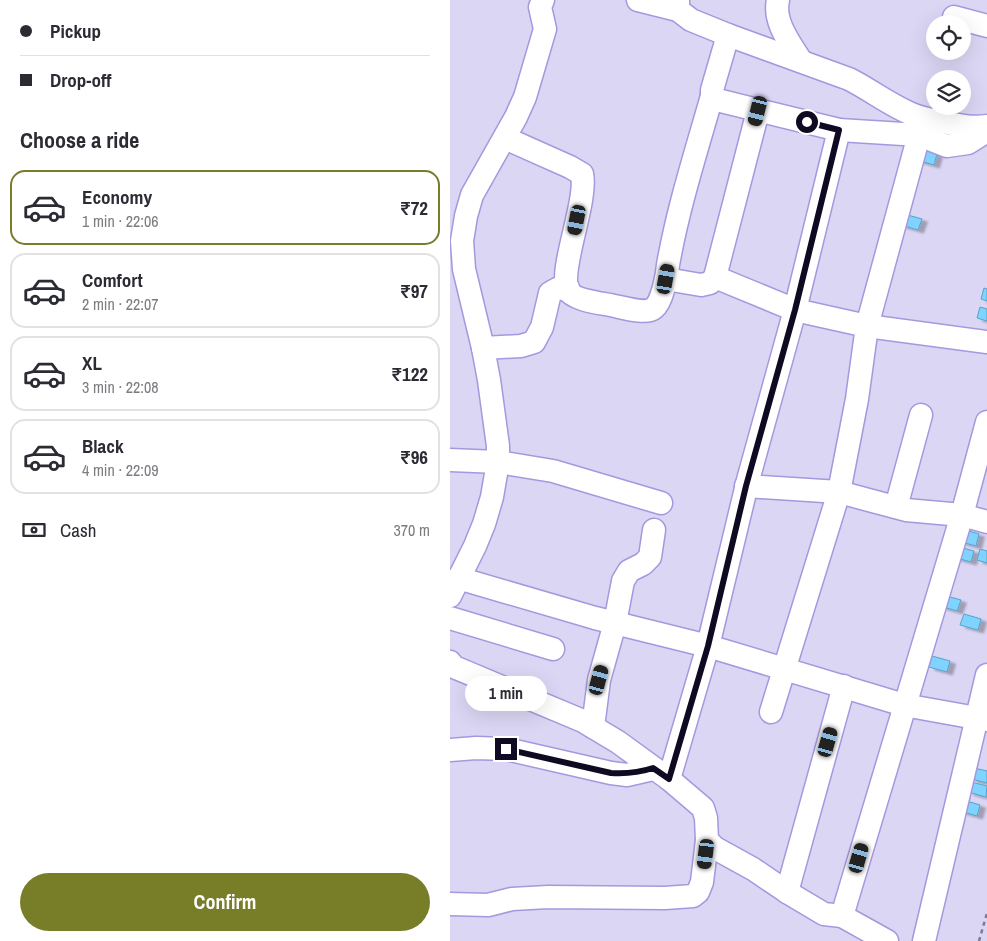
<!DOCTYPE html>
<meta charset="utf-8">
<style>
body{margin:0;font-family:"Archivo Narrow",sans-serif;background:#f7f7f7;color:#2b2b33;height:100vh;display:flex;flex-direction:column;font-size:19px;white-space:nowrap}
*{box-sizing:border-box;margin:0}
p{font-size:16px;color:#7c7c81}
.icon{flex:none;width:28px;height:28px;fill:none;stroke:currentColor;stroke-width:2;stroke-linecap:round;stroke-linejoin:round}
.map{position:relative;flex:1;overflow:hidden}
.details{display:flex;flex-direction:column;background:#fff;width:450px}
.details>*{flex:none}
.hud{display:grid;align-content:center;height:110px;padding:0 20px;background:#fff}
.controls{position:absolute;left:476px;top:15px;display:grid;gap:10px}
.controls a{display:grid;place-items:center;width:45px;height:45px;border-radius:50%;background:#fff;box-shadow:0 5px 20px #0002;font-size:25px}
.end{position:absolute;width:22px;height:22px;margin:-11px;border:6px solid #100922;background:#fff;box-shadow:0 0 0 2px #fff}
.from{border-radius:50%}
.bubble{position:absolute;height:35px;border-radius:18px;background:#fff;box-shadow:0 5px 20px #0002;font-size:16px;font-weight:700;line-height:35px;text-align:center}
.car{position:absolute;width:15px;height:30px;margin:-15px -8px;border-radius:6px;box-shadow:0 0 4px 1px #0007;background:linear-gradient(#222 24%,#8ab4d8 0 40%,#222 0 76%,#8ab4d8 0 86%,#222 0)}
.hud b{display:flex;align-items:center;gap:18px;height:48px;font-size:19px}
.hud b+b{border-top:1px solid #e1e1e2}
.hud i{width:12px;height:12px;background:#2b2b33}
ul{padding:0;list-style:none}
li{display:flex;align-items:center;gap:15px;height:75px;margin:0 10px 8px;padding:0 10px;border:2px solid #e1e1e2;border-radius:15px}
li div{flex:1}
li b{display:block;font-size:19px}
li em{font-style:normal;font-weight:700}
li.selected{border-color:#787d27}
li>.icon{width:45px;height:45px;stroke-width:1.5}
h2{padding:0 20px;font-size:22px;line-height:60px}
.pay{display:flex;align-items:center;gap:12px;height:55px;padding:0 20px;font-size:19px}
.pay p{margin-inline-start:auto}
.button{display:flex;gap:10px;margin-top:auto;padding:10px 20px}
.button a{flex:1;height:58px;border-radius:30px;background:#787d27;color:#fff;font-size:20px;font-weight:700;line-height:58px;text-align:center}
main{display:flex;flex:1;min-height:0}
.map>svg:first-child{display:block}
.building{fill:#80d3fe;stroke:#52a4cd;filter:url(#shadow)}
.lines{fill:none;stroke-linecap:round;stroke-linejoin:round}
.minor-casing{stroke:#a598de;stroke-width:25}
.path{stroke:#7f7995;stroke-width:2.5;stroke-dasharray:4 4;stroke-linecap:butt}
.minor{stroke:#fff;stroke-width:22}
.route{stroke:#100922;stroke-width:6}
</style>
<main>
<section class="details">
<div class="hud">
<b><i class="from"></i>Pickup</b>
<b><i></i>Drop-off</b>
</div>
<h2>Choose a ride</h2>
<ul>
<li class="selected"><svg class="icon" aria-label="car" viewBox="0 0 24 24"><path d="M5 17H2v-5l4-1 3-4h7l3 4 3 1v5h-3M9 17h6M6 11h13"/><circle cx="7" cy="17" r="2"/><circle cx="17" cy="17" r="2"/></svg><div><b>Economy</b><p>1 min · 22:06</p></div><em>₹72</em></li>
<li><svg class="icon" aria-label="car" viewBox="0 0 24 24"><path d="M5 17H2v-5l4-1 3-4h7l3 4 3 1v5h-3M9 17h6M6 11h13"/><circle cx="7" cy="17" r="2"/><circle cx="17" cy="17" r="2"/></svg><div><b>Comfort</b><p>2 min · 22:07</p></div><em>₹97</em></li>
<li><svg class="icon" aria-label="car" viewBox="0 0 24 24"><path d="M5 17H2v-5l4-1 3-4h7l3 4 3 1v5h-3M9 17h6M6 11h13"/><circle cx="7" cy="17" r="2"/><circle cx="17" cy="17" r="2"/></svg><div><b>XL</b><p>3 min · 22:08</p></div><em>₹122</em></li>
<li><svg class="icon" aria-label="car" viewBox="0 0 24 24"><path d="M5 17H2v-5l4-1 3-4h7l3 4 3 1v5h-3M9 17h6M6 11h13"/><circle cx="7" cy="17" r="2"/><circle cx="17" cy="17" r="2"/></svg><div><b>Black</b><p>4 min · 22:09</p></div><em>₹96</em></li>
</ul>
<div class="pay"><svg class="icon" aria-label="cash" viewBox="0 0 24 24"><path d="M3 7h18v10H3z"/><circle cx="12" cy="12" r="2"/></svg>Cash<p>370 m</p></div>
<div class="button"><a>Confirm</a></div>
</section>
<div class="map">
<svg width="537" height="941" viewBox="0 0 537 941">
<defs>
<filter id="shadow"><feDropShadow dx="5.5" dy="3" stdDeviation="1" flood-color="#0004"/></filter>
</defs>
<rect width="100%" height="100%" fill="#dbd6f4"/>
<g class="building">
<path d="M470 149 487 154 484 165 467 160Z"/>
<path d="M454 214 472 219 468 230 451 225Z"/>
<path d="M534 288 537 289V301L531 299Z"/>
<path d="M530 307 537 309V321L527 318Z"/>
<path d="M512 529 529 534 526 546 508 541Z"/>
<path d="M506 546 524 551 521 562 503 557Z"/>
<path d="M530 549 537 551V563L527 560Z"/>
<path d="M493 595 511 600 507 611 490 606Z"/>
<path d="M514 614 531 619 528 630 510 625Z"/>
<path d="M482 656 500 661 497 672 479 667Z"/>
<path d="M524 768 537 771V783L521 779Z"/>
<path d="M521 782 537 786 536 797 518 792Z"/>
<path d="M513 800 530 805 527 816 510 811Z"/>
</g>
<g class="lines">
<defs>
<g id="minor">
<path d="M188 0 228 10"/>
<path d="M228 0V10L241 20 278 35 399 79C421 90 441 106 464 115 475 119 487 121 498 123 512 126 523 128 537 126"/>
<path d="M328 0C323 22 340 43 351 61"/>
<path d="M504 17 537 26"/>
<path d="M278 35 262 90V96L267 100 389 130 469 135 497 146 518 143 537 131"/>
<path d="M55 138 120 167 132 174C138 201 108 271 118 290 123 300 150 303 160 305 171 307 196 315 204 308 212 302 217 276 218 265 228 208 246 152 262 96"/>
<path d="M265 277 345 310 417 326 537 342"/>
<path d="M216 279 251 285 260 283 265 277 308 111"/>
<path d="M33 348 71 346 84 342 92 327 100 293 107 289 118 288"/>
<path d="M0 460 48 462 103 471 211 503"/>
<path d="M296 486 389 492 456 510 512 515 537 522"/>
<path d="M446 507 471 415"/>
<path d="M8 578 145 618 258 646 454 705 537 720"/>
<path d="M0 596 25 546 34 524 42 497 48 462V446L39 380 33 348 14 269 12 241 16 216 22 195 66 117 75 97 95 29 90 7 93 0"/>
<path d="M0 618 103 649"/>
<path d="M0 662 4 667 133 721 168 742 219 779 253 808 256 818 257 840 265 848 303 869 337 892 374 914 392 916 437 941"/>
<path d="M321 712 389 492 407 399 417 326 469 135"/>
<path d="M143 727 149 680 165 623 173 581 179 571 193 564 200 557 204 530"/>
<path d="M0 750 26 748 56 749 161 773 177 775 203 769"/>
<path d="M219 779 258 646 298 480 345 310 389 130"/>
<path d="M337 892 394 686"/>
<path d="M0 904 38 905 62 899 98 897 215 898 243 896 248 892 252 882 257 840"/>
<path d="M392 916 512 515 537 422"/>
<path d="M474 941 537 675"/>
</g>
</defs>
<use href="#minor" class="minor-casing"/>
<path class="path" d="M529 941 537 913"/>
<use href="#minor" class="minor"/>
</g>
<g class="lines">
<path class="route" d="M56 749 161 773C177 774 188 773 203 768L219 779 258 646 296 486 345 310 389 130 357 122"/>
</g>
</svg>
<div class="controls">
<a><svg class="icon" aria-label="locate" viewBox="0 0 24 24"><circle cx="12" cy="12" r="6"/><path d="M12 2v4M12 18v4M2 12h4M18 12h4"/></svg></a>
<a><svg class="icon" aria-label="layers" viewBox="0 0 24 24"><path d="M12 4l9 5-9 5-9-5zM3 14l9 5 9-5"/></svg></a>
</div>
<i class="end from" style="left:357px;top:122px"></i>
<i class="end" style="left:56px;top:749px"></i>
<div class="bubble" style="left:15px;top:676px;width:82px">1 min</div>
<i class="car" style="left:308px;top:111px;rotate:194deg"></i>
<i class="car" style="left:127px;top:220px;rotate:191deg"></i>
<i class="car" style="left:216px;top:279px;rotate:10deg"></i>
<i class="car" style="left:149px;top:680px;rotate:15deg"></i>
<i class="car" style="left:378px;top:742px;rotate:16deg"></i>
<i class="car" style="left:256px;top:854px;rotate:187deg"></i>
<i class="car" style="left:409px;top:858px;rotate:16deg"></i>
</div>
</main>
